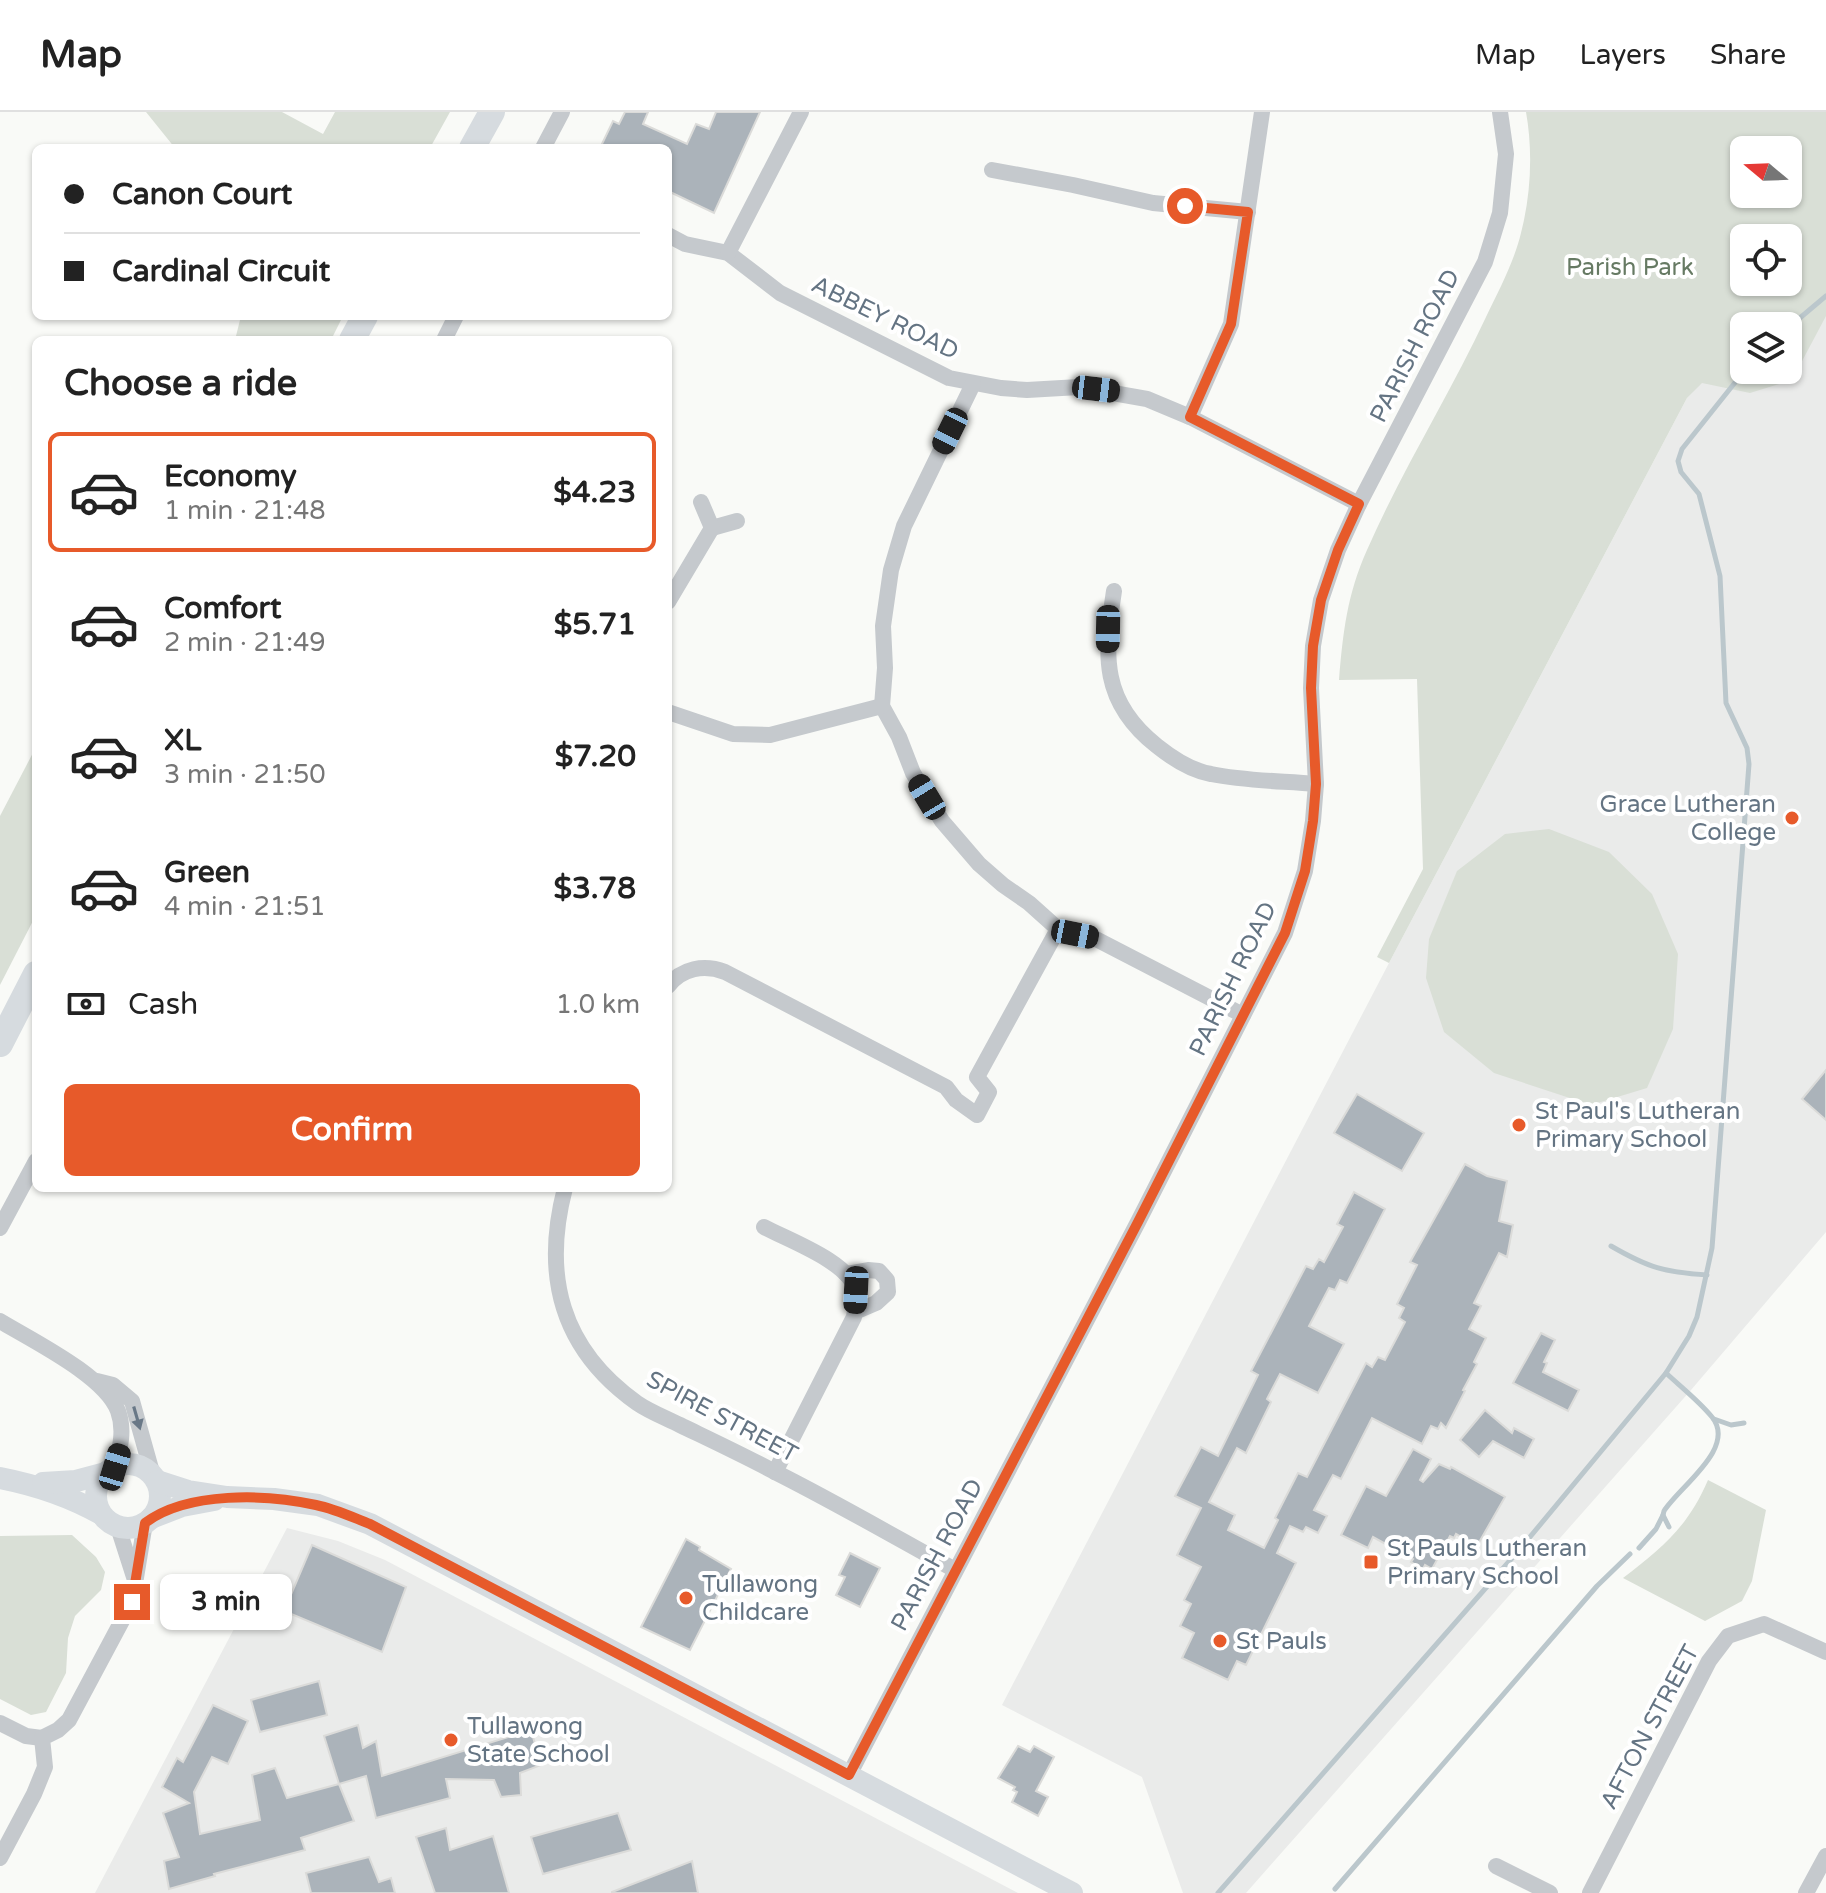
<!DOCTYPE html>
<meta charset="utf-8">
<style>
body{margin:0;font-family:"Varela Round",sans-serif;background:#f6f6f6;color:#222;height:100vh;display:flex;flex-direction:column;font-size:30px;white-space:nowrap}
*{box-sizing:border-box;margin:0}
p{font-size:26px;color:#767676}
.icon{flex:none;width:44px;height:44px;fill:none;stroke:currentColor;stroke-width:2;stroke-linecap:round;stroke-linejoin:round}
.map{position:relative;flex:1;overflow:hidden}
.sheet{position:absolute;left:32px;top:224px;width:640px;height:856px;display:flex;flex-direction:column;background:#fff;border-radius:12px;box-shadow:0 2px 6px #0004}
.sheet>*{flex:none}
.top-card{position:absolute;left:32px;top:32px;width:640px;height:176px;border-radius:12px;box-shadow:0 2px 6px #0004;display:grid;align-content:center;height:176px;padding:0 32px;background:#fff}
.needle{width:52px;rotate:289deg}
.controls{position:absolute;left:1730px;top:24px;display:grid;gap:16px}
.controls a{display:grid;place-items:center;width:72px;height:72px;border-radius:12px;background:#fff;box-shadow:0 2px 6px #0004;font-size:40px}
.end{position:absolute;width:36px;height:36px;margin:-18px;border:10px solid #e75a2a;background:#fff;box-shadow:0 0 0 4px #fff}
.from{border-radius:50%}
.bubble{position:absolute;height:56px;border-radius:12px;background:#fff;box-shadow:0 2px 6px #0004;font-size:26px;font-weight:700;line-height:56px;text-align:center}
.car{position:absolute;width:24px;height:48px;margin:-24px -12px;border-radius:10px;box-shadow:0 0 6px 2px #0007;background:linear-gradient(#222 24%,#8ab4d8 0 40%,#222 0 76%,#8ab4d8 0 86%,#222 0)}
.top-card b{display:flex;align-items:center;gap:28px;height:76px;font-size:30px}
.top-card b+b{border-top:2px solid #e0e0e0}
.top-card i{width:20px;height:20px;background:#222}
ul{padding:0;list-style:none}
li{display:flex;align-items:center;gap:24px;height:120px;margin:0 16px 12px;padding:0 16px;border:4px solid transparent;border-radius:12px}
li div{flex:1}
li b{display:block;font-size:30px}
li em{font-style:normal;font-weight:700}
li.selected{border-color:#e75a2a}
li>.icon{width:72px;height:72px;stroke-width:1.5}
h2{padding:0 32px;font-size:36px;line-height:96px}
.pay{display:flex;align-items:center;gap:20px;height:88px;padding:0 32px;font-size:30px}
.pay p{margin-inline-start:auto}
.action{display:flex;gap:16px;margin-top:auto;padding:16px 32px}
.action a{flex:1;height:92px;border-radius:12px;background:#e75a2a;color:#fff;font-size:32px;font-weight:700;line-height:92px;text-align:center}
header{display:flex;align-items:center;gap:48px;box-sizing:border-box;height:112px;padding:0 40px;background:#fff;border-bottom:2px solid #e0e0e0}
header strong{font-size:38px}
nav{display:flex;gap:44px;margin-inline-start:auto;font-size:28px}
.map>svg:first-child{display:block}
.built{fill:#eaebea;fill-rule:evenodd}
.green{fill:#d9dfd6;fill-rule:evenodd}
.lines{fill:none;stroke-linecap:round;stroke-linejoin:round}
.stream{stroke:#bbc7cc;stroke-width:5}
.building{fill:#abb3ba;stroke:#dbdbd9;stroke-width:2}
.minor{stroke:#c5c9cd;stroke-width:16}
.secondary{stroke:#d6dbdf;stroke-width:22}
.trunk{stroke:#d6dbdf;stroke-width:26}
.oneway{fill:#697887}
.route{stroke:#e75a2a;stroke-width:10}
.poi-dot{fill:#e75a2a;stroke:#fff;stroke-width:3}
.labels{text-anchor:middle;dominant-baseline:central;stroke-width:8;stroke-linejoin:round;paint-order:stroke}
.park-label{font-size:24px;fill:#667a63;stroke:#fff}
.street-label{font-size:24px;fill:#647483;stroke:#fff}
.poi-label{font-size:24px;fill:#647483;stroke:#fff;text-anchor:start}
</style>
<header>
<strong>Map</strong>
<nav><a>Map</a><a>Layers</a><a>Share</a></nav>
</header>
<div class="map">
<svg width="1826" height="1781" viewBox="0 0 1826 1781">
<rect width="100%" height="100%" fill="#f9faf7"/>
<g class="built">
<path d="M1826 7V1120L1691 1278 1246 1781H1183L1142 1665 1002 1593 1389 851 1687 286 1702 270 1749 170H1788V126ZM1744 214H1788V258H1744Z"/>
<path d="M287 1416 338 1429 385 1448 1018 1781H95Z"/>
</g>
<g class="green">
<path d="M146 0H282L323 22 335 0H450L430 36H175Z"/>
<path d="M1526 0H1826V204L1792 268 1750 281 1702 271 1687 286 1389 851 1377 845 1423 757 1417 567 1339 568C1343 520 1347 483 1367 438 1402 358 1449 284 1486 205 1499 178 1514 150 1521 121 1531 82 1533 39 1526 0ZM1788 38V82H1744V38ZM1744 126H1788V170H1744ZM1788 214V258H1744V214Z"/>
<path d="M241 204H343L331 228H235Z"/>
<path d="M36 635V803L0 873V704Z"/>
<path d="M1549 717 1609 740 1652 782 1678 842 1673 917 1647 976 1591 993 1494 961 1444 920 1426 866 1429 827 1457 759 1505 722Z"/>
<path d="M1708 1368 1766 1398 1752 1469 1742 1489 1705 1509 1623 1466C1662 1436 1688 1415 1708 1368Z"/>
<path d="M72 1423 96 1445 105 1460 101 1478 75 1504 68 1526 66 1561 46 1600 31 1603 0 1587V1424Z"/>
</g>
<g class="lines">
<g class="stream">
<path d="M1788 216 1826 184"/>
<path d="M1611 1134C1649 1156 1664 1160 1707 1163"/>
<path d="M1666 1261C1681 1275 1699 1289 1712 1305 1737 1336 1680 1374 1664 1399L1663 1403 1669 1415"/>
<path d="M1714 1307 1731 1313 1744 1311"/>
<path d="M1639 1436 1656 1417 1663 1403"/>
<path d="M1335 1777 1597 1474 1630 1442"/>
<path d="M1218 1781 1520 1437 1666 1261 1689 1224 1697 1205 1712 1136 1749 652 1747 636 1726 591 1720 464 1699 382 1681 360 1678 349 1682 337 1745 258"/>
</g>
</g>
<g class="building">
<path d="M625 0H648L643 12 687 32 696 12 709 17 716 0H760L714 101 668 79V36H600L613 9 619 12Z"/>
<path d="M1826 958V1008L1802 987Z"/>
<path d="M1357 982 1424 1021 1402 1059 1334 1021Z"/>
<path d="M1465 1052 1487 1064 1507 1069 1499 1109 1513 1113 1507 1145 1499 1141 1474 1191 1481 1194 1469 1217 1486 1226 1474 1250 1477 1252 1463 1278 1465 1279 1446 1316 1441 1311 1438 1317 1431 1314 1422 1332 1372 1306 1341 1367 1333 1363 1314 1398 1327 1404 1318 1421 1306 1415 1303 1420 1290 1414 1277 1441 1296 1451 1246 1553 1237 1549 1228 1568 1182 1546 1194 1521 1180 1514 1191 1492 1184 1488 1201 1455 1177 1443 1201 1396 1175 1384 1201 1335 1218 1344 1258 1263 1251 1259 1306 1154 1313 1157 1319 1147 1324 1150 1343 1115 1337 1112 1354 1080 1385 1097 1347 1171 1340 1168 1335 1178 1329 1176 1309 1214 1344 1232 1318 1281 1280 1262 1267 1287 1271 1290 1246 1341 1237 1336 1209 1390 1235 1403 1228 1418 1264 1436 1278 1408 1275 1406 1298 1361 1307 1365 1366 1251 1372 1255 1378 1245 1385 1248 1405 1210 1399 1206 1404 1196 1397 1192 1417 1153 1410 1150Z"/>
<path d="M1541 1221 1555 1228 1544 1250 1547 1251 1543 1260 1579 1278 1568 1299 1513 1271Z"/>
<path d="M1485 1298 1512 1321 1514 1316 1534 1327 1524 1346 1493 1329 1479 1345 1460 1328Z"/>
<path d="M1413 1337 1431 1347 1420 1368 1423 1370 1439 1352 1450 1357 1451 1355 1505 1385 1477 1434 1456 1422 1454 1426 1450 1424 1432 1457 1425 1453 1423 1457 1411 1450 1413 1447 1373 1425 1368 1436 1341 1423 1366 1374 1386 1384Z"/>
<path d="M686 1427 700 1435 699 1438 731 1457 690 1538 641 1515Z"/>
<path d="M312 1433 406 1475 382 1540 284 1499Z"/>
<path d="M850 1441 880 1456 860 1495 836 1483 845 1465 839 1463Z"/>
<path d="M319 1569 327 1603 260 1620 251 1588Z"/>
<path d="M213 1593 248 1609 228 1652 212 1645 194 1680 200 1722 260 1708 252 1663 275 1656 287 1686 339 1672 354 1709 301 1726 305 1738 214 1762 215 1764 169 1777 164 1749 179 1745 163 1701 189 1691 162 1675 177 1646 183 1650Z"/>
<path d="M358 1613 363 1636 376 1629 382 1664 531 1618 541 1653 520 1661 521 1683 501 1685 494 1668 446 1667 450 1686 376 1706 366 1664 339 1672 324 1624Z"/>
<path d="M1018 1634 1030 1640 1034 1634 1054 1645 1036 1679 1048 1685 1038 1704 1012 1690 1017 1680 1013 1678 1015 1675 998 1666Z"/>
<path d="M618 1701 631 1738 543 1762 531 1725Z"/>
<path d="M446 1716 450 1738 493 1724 509 1781H435L416 1725Z"/>
<path d="M369 1745 379 1770 391 1766 395 1781H311L306 1761Z"/>
<path d="M692 1749 698 1781H612V1780Z"/>
</g>
<g class="lines">
<g class="minor">
<path d="M543 36 562 0"/>
<path d="M992 58 1073 73 1153 91 1248 100"/>
<path d="M668 123 685 132 728 141 780 181 949 266 1001 276 1027 278 1079 275 1147 287 1190 305 1359 392"/>
<path d="M728 141 801 0"/>
<path d="M444 228 456 204"/>
<path d="M973 272 904 414 891 458 883 514 885 556 882 594 899 625 913 661 942 709 979 752 1003 773 1029 791 1058 817 1094 826 1243 903"/>
<path d="M1190 305 1231 212 1262 0"/>
<path d="M712 416 737 409"/>
<path d="M1114 479C1104 544 1101 590 1157 634 1172 646 1193 659 1211 662 1245 669 1282 669 1316 672"/>
<path d="M668 490 712 416 701 390"/>
<path d="M668 600 733 622 770 623 882 594"/>
<path d="M668 874C682 856 704 852 725 860L946 975 956 988 977 1003 989 980 977 965 1058 817"/>
<path d="M565 1076C542 1164 561 1237 637 1291 650 1300 666 1306 680 1313 711 1328 743 1343 773 1359 835 1390 895 1425 955 1458"/>
<path d="M764 1115C788 1128 850 1150 856 1179 857 1187 855 1197 854 1205L775 1360"/>
<path d="M0 1116 36 1049"/>
<path d="M846 1162 868 1158 879 1159 887 1168 888 1180 876 1191 855 1200"/>
<path d="M0 1209C33 1229 105 1264 118 1299 125 1318 120 1337 115 1355"/>
<path d="M97 1269 113 1273 132 1289 153 1364"/>
<path d="M118 1415 135 1468"/>
<path d="M0 1611 26 1624 42 1626"/>
<path d="M849 1663 1138 1110 1285 821 1305 759 1313 709 1316 672 1311 576 1313 534 1321 488 1338 438 1359 392 1485 150 1500 101 1506 42 1500 0"/>
<path d="M0 1746 34 1682 45 1655 42 1626 58 1618 69 1608 132 1490 145 1411"/>
<path d="M1496 1754 1550 1781"/>
<path d="M1590 1781 1709 1549 1728 1524 1764 1512 1826 1540"/>
<path d="M1806 1781 1826 1744"/>
</g>
<g class="secondary">
<circle cx="128" cy="1384" r="32"/>
<path d="M0 1366C36 1373 69 1384 101 1402"/>
<path d="M157 1369 188 1379 227 1385 274 1387 318 1393 370 1412 1072 1781"/>
<path d="M43 1371 76 1369 106 1361"/>
<path d="M151 1406 182 1394 214 1388"/>
</g>
<g class="trunk">
<path d="M472 36 492 0"/>
<path d="M352 228 365 204"/>
<path d="M0 932 36 862"/>
</g>
</g>
<defs><path id="oneway-solid" d="M-6-.8H1V-3.2L6.5 0L1 3.2V.8H-6Z" transform="scale(2)"/></defs>
<use class="oneway" href="#oneway-solid" transform="translate(137 1306) rotate(74)"/>
<g class="lines">
<path class="route" d="M132 1490 145 1411C187 1379 267 1382 316 1393 335 1397 352 1405 370 1412L849 1663 1138 1110 1285 821 1305 759 1313 709 1316 672 1311 576 1313 534 1321 488 1338 438 1359 392 1190 305 1231 212 1248 100 1185 94"/>
</g>
<g class="poi-dot">
<circle cx="1792" cy="706" r="8"/>
<circle cx="1519" cy="1013" r="8"/>
<rect x="1363" y="1442" width="16" height="16" rx="4"/>
<circle cx="686" cy="1486" r="8"/>
<circle cx="1220" cy="1529" r="8"/>
<circle cx="451" cy="1628" r="8"/>
</g>
<g class="labels">
<g class="park-label">
<text x="1630" y="155">Parish Park</text>
</g>
<g class="street-label">
<text transform="translate(885 206) rotate(26)">ABBEY ROAD</text>
<text transform="translate(1415 234) rotate(-63)">PARISH ROAD</text>
<text transform="translate(1233 867) rotate(-64)">PARISH ROAD</text>
<text transform="translate(722 1305) rotate(28)">SPIRE STREET</text>
<text transform="translate(937 1443) rotate(-62)">PARISH ROAD</text>
<text transform="translate(1650 1615) rotate(-62)">AFTON STREET</text>
</g>
<g class="poi-label">
<text x="1776" y="692" text-anchor="end">Grace Lutheran<tspan x="1776" dy="28">College</tspan></text>
<text x="1535" y="999">St Paul's Lutheran<tspan x="1535" dy="28">Primary School</tspan></text>
<text x="1387" y="1436">St Pauls Lutheran<tspan x="1387" dy="28">Primary School</tspan></text>
<text x="702" y="1472">Tullawong<tspan x="702" dy="28">Childcare</tspan></text>
<text x="1236" y="1529">St Pauls</text>
<text x="467" y="1614">Tullawong<tspan x="467" dy="28">State School</tspan></text>
</g>
</g>
</svg>
<div class="controls">
<a><svg class="needle" viewBox="-14 -14 28 28"><path d="M0-13l5 13h-10z" fill="#e53935"/><path d="M0 13l5-13h-10z" fill="#767676"/></svg></a>
<a><svg class="icon" aria-label="locate" viewBox="0 0 24 24"><circle cx="12" cy="12" r="6"/><path d="M12 2v4M12 18v4M2 12h4M18 12h4"/></svg></a>
<a><svg class="icon" aria-label="layers" viewBox="0 0 24 24"><path d="M12 4l9 5-9 5-9-5zM3 14l9 5 9-5"/></svg></a>
</div>
<i class="end from" style="left:1185px;top:94px"></i>
<i class="end" style="left:132px;top:1490px"></i>
<div class="bubble" style="left:160px;top:1462px;width:132px">3 min</div>
<i class="car" style="left:1096px;top:277px;rotate:97deg"></i>
<i class="car" style="left:950px;top:319px;rotate:206deg"></i>
<i class="car" style="left:1108px;top:517px;rotate:181deg"></i>
<i class="car" style="left:927px;top:685px;rotate:329deg"></i>
<i class="car" style="left:1075px;top:822px;rotate:101deg"></i>
<i class="car" style="left:856px;top:1178px;rotate:183deg"></i>
<i class="car" style="left:115px;top:1355px;rotate:17deg"></i>
<div class="top-card">
<b><i class="from"></i>Canon Court</b>
<b><i></i>Cardinal Circuit</b>
</div>
<section class="sheet">
<h2>Choose a ride</h2>
<ul>
<li class="selected"><svg class="icon" aria-label="car" viewBox="0 0 24 24"><path d="M5 17H2v-5l4-1 3-4h7l3 4 3 1v5h-3M9 17h6M6 11h13"/><circle cx="7" cy="17" r="2"/><circle cx="17" cy="17" r="2"/></svg><div><b>Economy</b><p>1 min · 21:48</p></div><em>$4.23</em></li>
<li><svg class="icon" aria-label="car" viewBox="0 0 24 24"><path d="M5 17H2v-5l4-1 3-4h7l3 4 3 1v5h-3M9 17h6M6 11h13"/><circle cx="7" cy="17" r="2"/><circle cx="17" cy="17" r="2"/></svg><div><b>Comfort</b><p>2 min · 21:49</p></div><em>$5.71</em></li>
<li><svg class="icon" aria-label="car" viewBox="0 0 24 24"><path d="M5 17H2v-5l4-1 3-4h7l3 4 3 1v5h-3M9 17h6M6 11h13"/><circle cx="7" cy="17" r="2"/><circle cx="17" cy="17" r="2"/></svg><div><b>XL</b><p>3 min · 21:50</p></div><em>$7.20</em></li>
<li><svg class="icon" aria-label="car" viewBox="0 0 24 24"><path d="M5 17H2v-5l4-1 3-4h7l3 4 3 1v5h-3M9 17h6M6 11h13"/><circle cx="7" cy="17" r="2"/><circle cx="17" cy="17" r="2"/></svg><div><b>Green</b><p>4 min · 21:51</p></div><em>$3.78</em></li>
</ul>
<div class="pay"><svg class="icon" aria-label="cash" viewBox="0 0 24 24"><path d="M3 7h18v10H3z"/><circle cx="12" cy="12" r="2"/></svg>Cash<p>1.0 km</p></div>
<div class="action"><a>Confirm</a></div>
</section>
</div>
